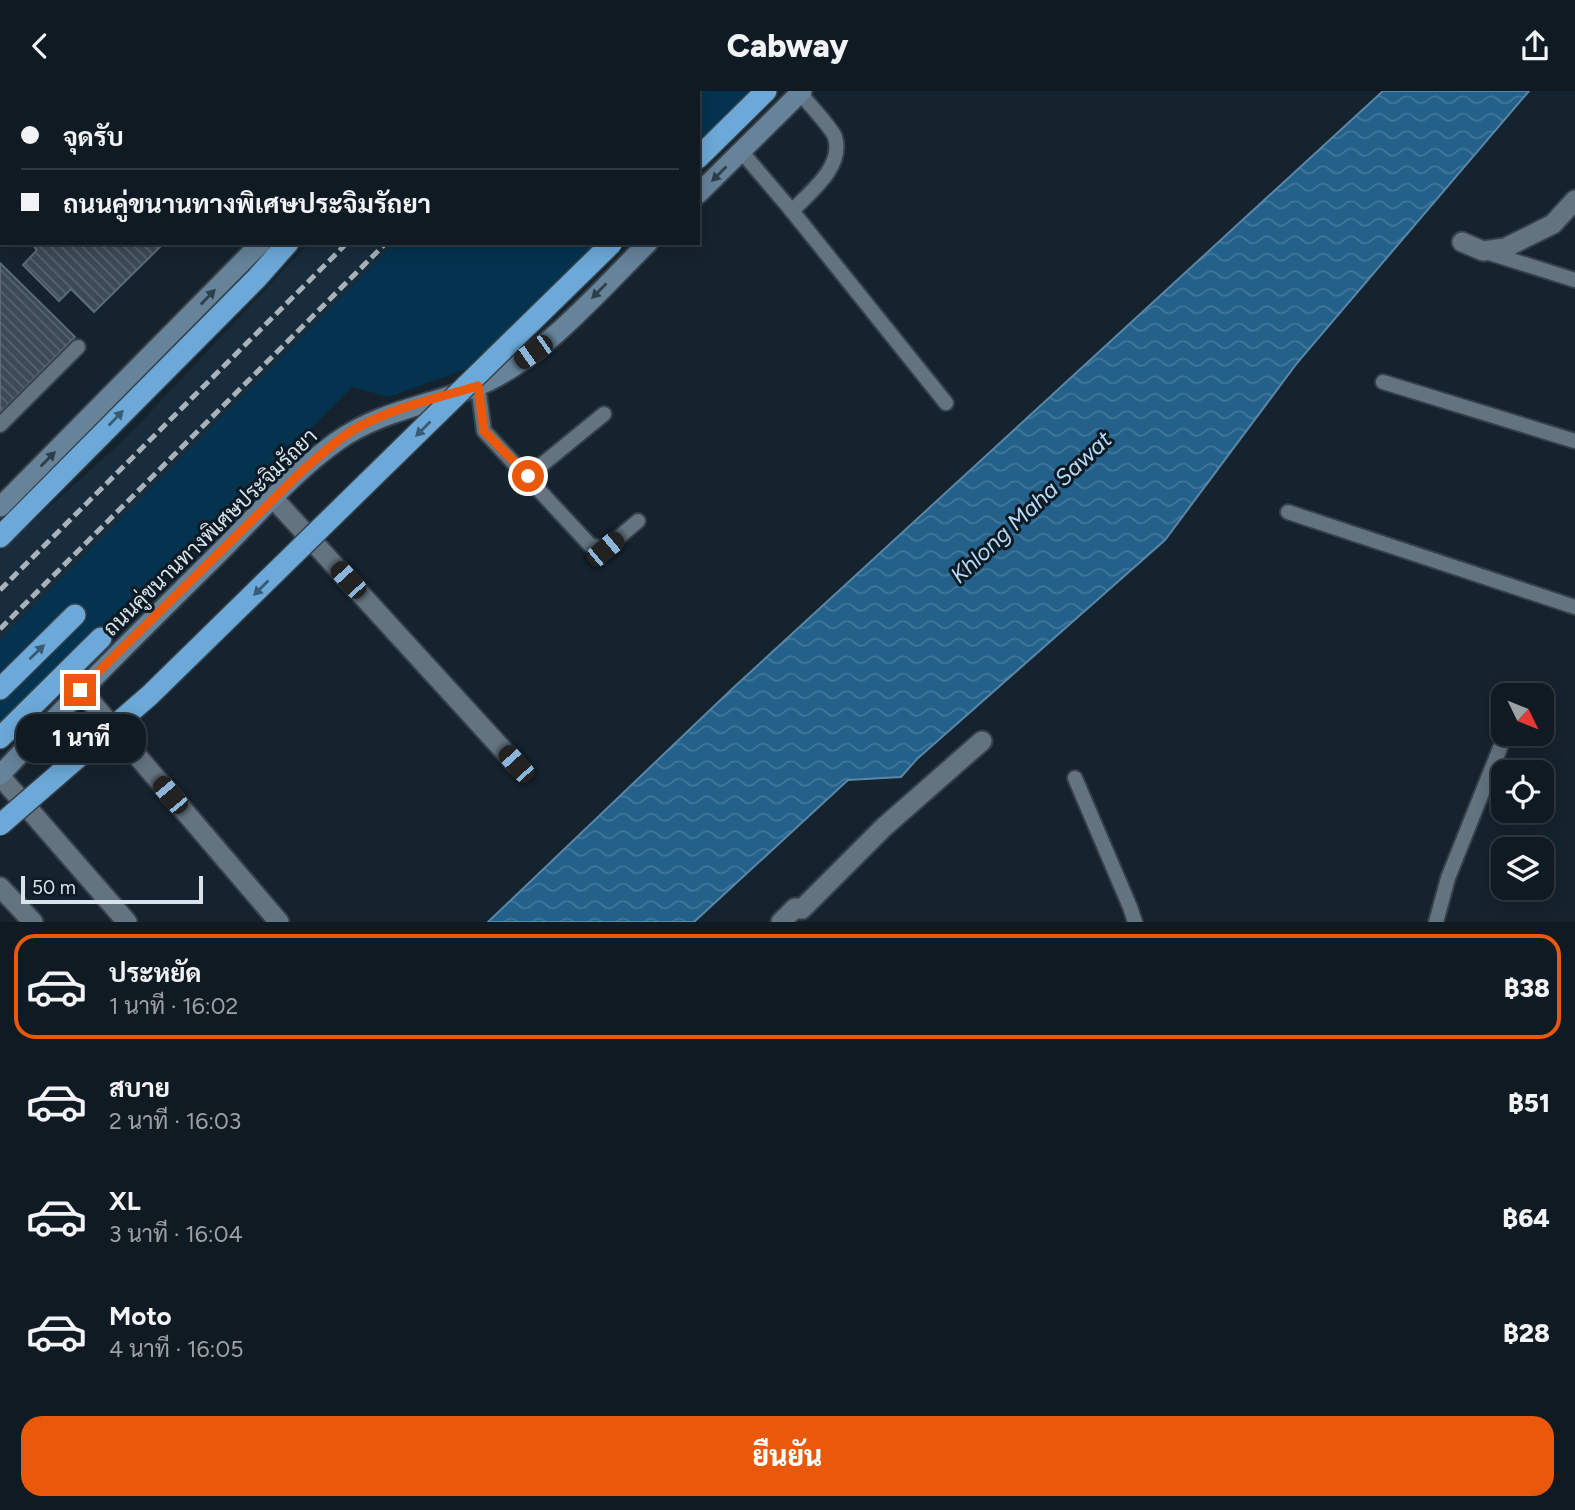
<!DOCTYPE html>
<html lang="th">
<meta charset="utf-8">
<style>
body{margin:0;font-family:Figtree,Sarabun,sans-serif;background:#19232a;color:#f1f3f6;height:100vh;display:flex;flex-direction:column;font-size:26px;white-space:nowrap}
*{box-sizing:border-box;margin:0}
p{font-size:23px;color:#9ca1a5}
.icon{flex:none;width:38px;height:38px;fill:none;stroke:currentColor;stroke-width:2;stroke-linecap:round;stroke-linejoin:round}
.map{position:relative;height:831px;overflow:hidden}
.drawer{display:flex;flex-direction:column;background:#101a22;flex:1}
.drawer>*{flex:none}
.guide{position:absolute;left:0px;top:0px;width:700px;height:154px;box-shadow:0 4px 18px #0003,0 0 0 2px #303840;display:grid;align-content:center;height:154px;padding:0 21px;background:#101a22}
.needle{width:46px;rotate:133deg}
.controls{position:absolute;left:1491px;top:592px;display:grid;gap:14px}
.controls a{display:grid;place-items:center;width:63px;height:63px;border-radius:14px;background:#101a22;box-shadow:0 4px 18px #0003,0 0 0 2px #303840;font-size:35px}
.scale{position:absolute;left:21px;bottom:18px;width:182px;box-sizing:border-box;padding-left:7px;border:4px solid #dae3eb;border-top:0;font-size:19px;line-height:24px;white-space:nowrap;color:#dae3eb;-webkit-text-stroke:5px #0c1a24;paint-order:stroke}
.end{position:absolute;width:32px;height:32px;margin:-16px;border:9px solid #ea580c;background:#fff;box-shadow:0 0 0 4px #fff}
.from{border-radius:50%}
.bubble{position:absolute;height:49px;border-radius:21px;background:#101a22;box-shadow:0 4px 18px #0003,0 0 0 2px #303840;font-size:23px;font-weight:800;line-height:49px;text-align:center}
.car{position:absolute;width:21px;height:42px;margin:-21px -10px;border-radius:9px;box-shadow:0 0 5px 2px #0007;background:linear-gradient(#222 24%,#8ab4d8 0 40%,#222 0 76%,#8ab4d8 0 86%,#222 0)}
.guide b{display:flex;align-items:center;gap:24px;height:66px;font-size:26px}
.guide b+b{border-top:2px solid #303840}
.guide i{width:18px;height:18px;background:#f1f3f6}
ul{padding:12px 0 0;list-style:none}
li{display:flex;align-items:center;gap:21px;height:105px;margin:0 14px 10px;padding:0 7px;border:4px solid transparent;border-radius:21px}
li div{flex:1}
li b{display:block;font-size:26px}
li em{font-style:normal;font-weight:800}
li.on{border-color:#ea580c}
li>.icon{width:63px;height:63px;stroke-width:1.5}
.cta{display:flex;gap:14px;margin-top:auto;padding:14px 21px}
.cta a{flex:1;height:80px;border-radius:21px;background:#ea580c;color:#fff;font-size:28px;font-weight:800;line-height:80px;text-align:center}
header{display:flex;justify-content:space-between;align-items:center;height:91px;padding:0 21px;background:#101a22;font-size:32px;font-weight:800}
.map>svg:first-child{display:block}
.built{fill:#182c3b}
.green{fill:#03334f}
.water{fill:url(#water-waves);stroke:#5a87a7;stroke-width:2}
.building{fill:url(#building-back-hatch);stroke:#5a6a77;stroke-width:2}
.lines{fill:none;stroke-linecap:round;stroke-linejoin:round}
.service-casing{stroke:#364049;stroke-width:18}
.minor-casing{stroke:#364049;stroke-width:23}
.secondary-casing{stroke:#364049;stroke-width:23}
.motorway-casing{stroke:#364049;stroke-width:24}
.service{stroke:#637380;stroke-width:14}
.minor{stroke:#637380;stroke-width:19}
.secondary{stroke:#66839a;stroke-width:19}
.motorway{stroke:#6ca9d8;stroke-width:21}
.rail{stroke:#a7b2bb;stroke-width:5;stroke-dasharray:10 5;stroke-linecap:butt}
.motorway-bridge-casing{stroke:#364049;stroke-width:24;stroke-linecap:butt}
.motorway-bridge{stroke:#6ca9d8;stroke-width:21}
.oneway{fill:#2c3f4d}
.oneway2{fill:#375a75}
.route{stroke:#ea580c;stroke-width:9}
.labels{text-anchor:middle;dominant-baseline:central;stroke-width:6;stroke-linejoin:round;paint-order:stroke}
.street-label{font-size:21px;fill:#dae3eb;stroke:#0c1a24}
.water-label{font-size:23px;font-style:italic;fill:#b5daf8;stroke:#0c1a24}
</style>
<header><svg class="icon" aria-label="back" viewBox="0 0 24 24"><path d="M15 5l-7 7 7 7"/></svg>Cabway<svg class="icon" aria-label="share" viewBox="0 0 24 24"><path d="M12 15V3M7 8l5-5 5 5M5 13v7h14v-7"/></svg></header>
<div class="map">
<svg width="1575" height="831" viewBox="0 0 1575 831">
<defs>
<pattern id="water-waves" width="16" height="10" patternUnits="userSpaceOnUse" patternTransform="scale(1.75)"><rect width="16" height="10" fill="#23608a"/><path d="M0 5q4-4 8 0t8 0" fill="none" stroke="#42779b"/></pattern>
<pattern id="building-back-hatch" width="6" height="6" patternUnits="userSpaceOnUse" patternTransform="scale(1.75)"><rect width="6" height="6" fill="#3b4a56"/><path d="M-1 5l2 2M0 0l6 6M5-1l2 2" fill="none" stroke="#57646e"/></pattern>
</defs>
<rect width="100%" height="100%" fill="#15232e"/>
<path class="built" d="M309 152H614L429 290 352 296 0 623V460L125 348Z"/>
<g class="green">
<path d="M0 0H124L2 2 0 124Z"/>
<path d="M548 0H758L698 63V2H546Z"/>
<path d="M395 152H614L512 261 389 306 352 296 0 652V549Z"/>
</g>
<path class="water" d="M1383 0H1529L1297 272 1165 449 917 668 901 686 848 689 694 831H488L732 598Z"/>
<g class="building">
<path d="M204 0H330L331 2H205Z"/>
<path d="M31 152H164L94 221 71 198 59 210 23 174 37 159Z"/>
<path d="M0 172 75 246 0 322Z"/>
</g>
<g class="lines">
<defs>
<g id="service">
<path d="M145 2H148"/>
<path d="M741 60 792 120 946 312"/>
<path d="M792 120C810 101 844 76 835 46 832 37 807 11 800 2"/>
<path d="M0 140 2 139"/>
<path d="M1486 161 1575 189"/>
<path d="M1383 291 1575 350"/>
<path d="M478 295 484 340 590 454 605 458 638 430"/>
<path d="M0 334 78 256"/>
<path d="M528 385 604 323"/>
<path d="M1288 421 1575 516"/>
<path d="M1075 687 1130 816 1135 831"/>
<path d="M1436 831 1448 787 1500 657"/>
</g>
<g id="minor">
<path d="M1462 151 1483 160 1505 157 1553 133 1575 109"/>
<path d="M274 408 516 673"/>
<path d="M81 599 279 831"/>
<path d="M0 685 127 831"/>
<path d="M0 796 33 831"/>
<path d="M781 831 795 817 802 818 884 736 982 650"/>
</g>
<g id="secondary">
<path d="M424 2 426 0"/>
<path d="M698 103 802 0"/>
<path d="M0 416 261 152"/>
<path d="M0 684C72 608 146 534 220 461 257 424 293 382 336 351 379 320 430 314 478 295 540 270 600 199 648 152"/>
</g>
<g id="motorway">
<path d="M698 67 766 0"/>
<path d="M0 446 257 187 288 152"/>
<path d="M0 598 75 524"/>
<path d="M0 647 101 547"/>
</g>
</defs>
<use href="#service" class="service-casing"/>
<use href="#minor" class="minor-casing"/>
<use href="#secondary" class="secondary-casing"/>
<use href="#motorway" class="motorway-casing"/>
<use href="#service" class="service"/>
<use href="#minor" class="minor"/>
<use href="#secondary" class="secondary"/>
<use href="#motorway" class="motorway"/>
<g class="rail">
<path d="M498 2 500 0"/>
<path d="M537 2 539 0"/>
<path d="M0 499 347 152"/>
<path d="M0 538 386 152"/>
</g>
<defs>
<path id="motorway-bridge" d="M0 734 150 604 612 152"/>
</defs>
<use href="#motorway-bridge" class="motorway-bridge-casing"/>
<use href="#motorway-bridge" class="motorway-bridge"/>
</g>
<defs><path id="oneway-solid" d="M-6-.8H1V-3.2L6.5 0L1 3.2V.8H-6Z" transform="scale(1.75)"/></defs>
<g class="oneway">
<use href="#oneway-solid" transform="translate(719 83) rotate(135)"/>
<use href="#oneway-solid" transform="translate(599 200) rotate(135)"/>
<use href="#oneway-solid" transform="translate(208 206) rotate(-46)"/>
<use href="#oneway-solid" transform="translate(48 368) rotate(-45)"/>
</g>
<g class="oneway2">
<use href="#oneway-solid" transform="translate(116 327) rotate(-46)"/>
<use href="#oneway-solid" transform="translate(423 338) rotate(135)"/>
<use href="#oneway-solid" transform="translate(261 497) rotate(135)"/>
<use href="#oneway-solid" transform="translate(37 561) rotate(-44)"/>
</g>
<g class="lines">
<path class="route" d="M80 599 303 379C320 365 336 349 355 338 392 317 437 307 478 295L484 340 528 385"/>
</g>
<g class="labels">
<g class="street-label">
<text transform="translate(210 441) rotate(-44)">ถนนคู่ขนานทางพิเศษประจิมรัถยา</text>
</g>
<g class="water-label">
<text transform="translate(1031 416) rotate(-43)">Khlong Maha Sawat</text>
</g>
</g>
</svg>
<div class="controls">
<a><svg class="needle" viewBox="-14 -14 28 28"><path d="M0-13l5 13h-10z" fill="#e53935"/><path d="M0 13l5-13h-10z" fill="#9ca1a5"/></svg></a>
<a><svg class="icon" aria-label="locate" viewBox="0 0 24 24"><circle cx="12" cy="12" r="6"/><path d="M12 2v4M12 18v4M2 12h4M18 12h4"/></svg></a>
<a><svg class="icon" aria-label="layers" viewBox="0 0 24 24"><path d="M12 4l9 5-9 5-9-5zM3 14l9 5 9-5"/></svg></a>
</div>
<div class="scale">50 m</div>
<i class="end from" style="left:528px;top:385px"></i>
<i class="end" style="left:80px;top:599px"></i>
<div class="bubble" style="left:16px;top:623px;width:130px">1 นาที</div>
<i class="car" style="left:533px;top:261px;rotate:235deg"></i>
<i class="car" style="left:605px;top:458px;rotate:50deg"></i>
<i class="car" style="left:348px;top:489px;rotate:318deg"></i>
<i class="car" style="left:516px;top:673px;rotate:318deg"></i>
<i class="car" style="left:170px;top:704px;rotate:320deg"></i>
<div class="guide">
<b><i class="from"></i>จุดรับ</b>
<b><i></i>ถนนคู่ขนานทางพิเศษประจิมรัถยา</b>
</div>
</div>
<section class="drawer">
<ul>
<li class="on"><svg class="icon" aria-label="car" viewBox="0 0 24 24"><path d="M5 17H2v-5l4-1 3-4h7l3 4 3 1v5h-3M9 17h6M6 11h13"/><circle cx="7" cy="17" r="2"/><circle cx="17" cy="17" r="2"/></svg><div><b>ประหยัด</b><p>1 นาที · 16:02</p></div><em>฿38</em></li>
<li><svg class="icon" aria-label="car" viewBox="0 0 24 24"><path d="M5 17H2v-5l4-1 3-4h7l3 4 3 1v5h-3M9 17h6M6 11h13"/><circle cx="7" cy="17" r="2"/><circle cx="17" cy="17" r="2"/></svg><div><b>สบาย</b><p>2 นาที · 16:03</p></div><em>฿51</em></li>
<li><svg class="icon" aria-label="car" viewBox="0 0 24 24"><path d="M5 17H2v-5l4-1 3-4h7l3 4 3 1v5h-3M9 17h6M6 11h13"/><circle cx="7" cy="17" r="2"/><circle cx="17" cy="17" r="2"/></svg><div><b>XL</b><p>3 นาที · 16:04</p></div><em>฿64</em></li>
<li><svg class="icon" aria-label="car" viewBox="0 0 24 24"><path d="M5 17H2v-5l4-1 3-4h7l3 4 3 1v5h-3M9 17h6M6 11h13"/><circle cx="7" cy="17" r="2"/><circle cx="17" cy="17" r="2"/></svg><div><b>Moto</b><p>4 นาที · 16:05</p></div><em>฿28</em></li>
</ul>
<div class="cta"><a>ยืนยัน</a></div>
</section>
